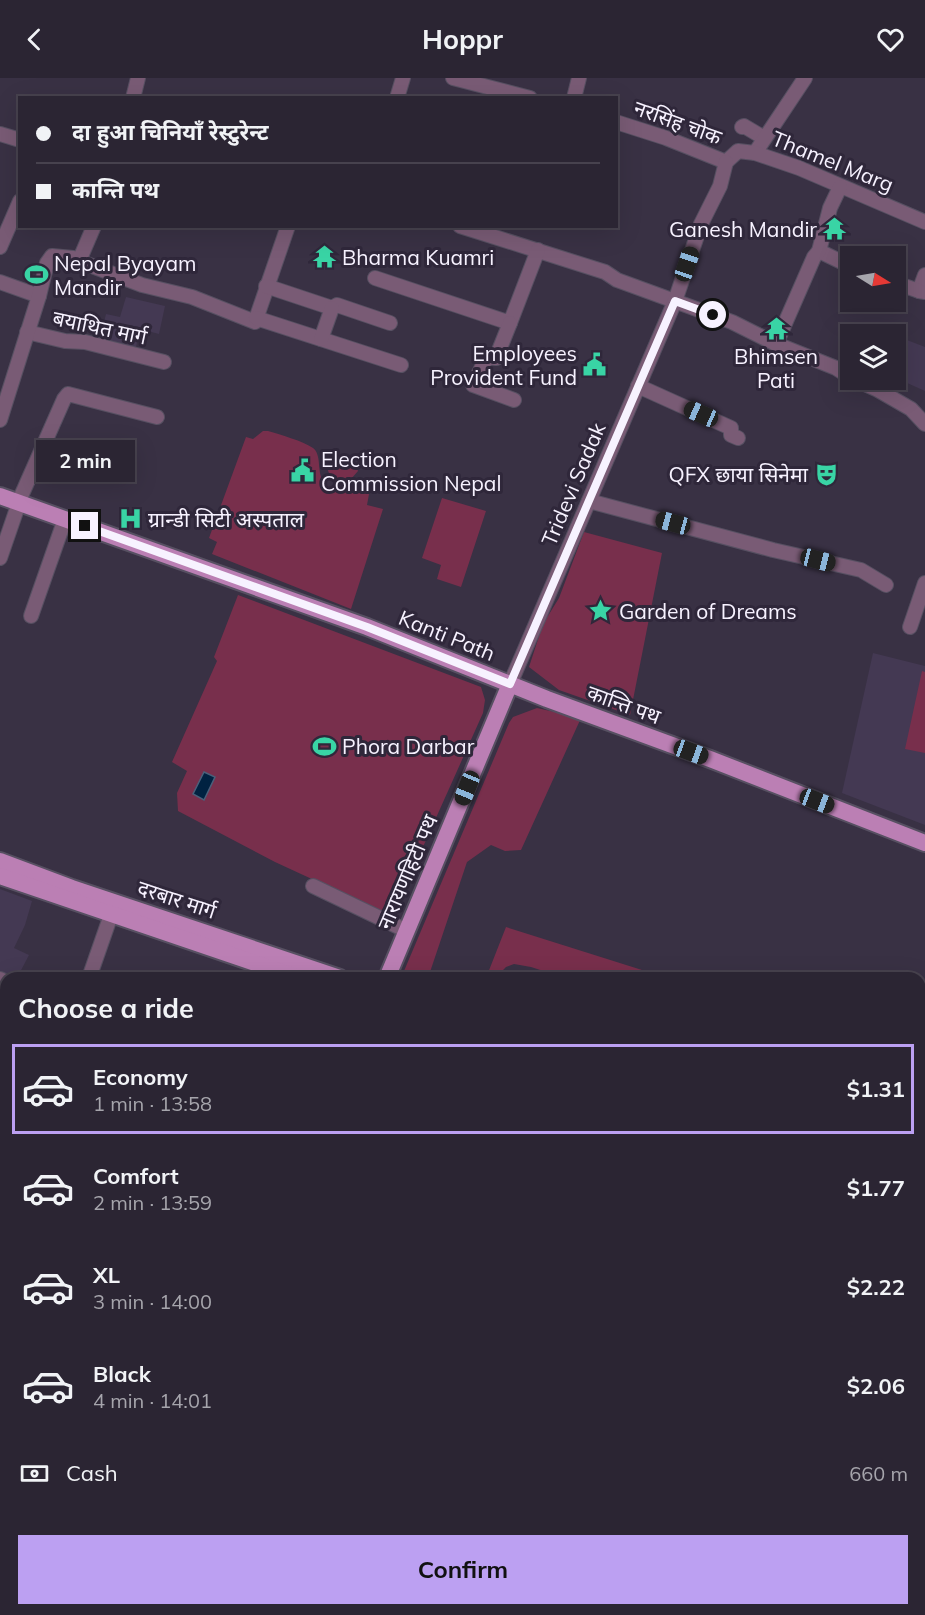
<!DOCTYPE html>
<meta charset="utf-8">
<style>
body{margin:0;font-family:Mulish,"Noto Sans Devanagari",sans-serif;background:#37313f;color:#f1f3f6;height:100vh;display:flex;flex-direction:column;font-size:22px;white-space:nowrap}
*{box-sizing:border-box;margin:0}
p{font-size:20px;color:#a6a5ac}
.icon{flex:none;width:33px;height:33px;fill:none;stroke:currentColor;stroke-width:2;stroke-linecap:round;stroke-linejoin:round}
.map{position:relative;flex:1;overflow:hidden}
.side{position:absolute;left:0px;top:894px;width:926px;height:644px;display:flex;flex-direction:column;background:#2b2533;border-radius:18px 18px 0 0;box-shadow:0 6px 24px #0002,0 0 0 2px #47424e}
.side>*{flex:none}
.guide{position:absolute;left:18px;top:18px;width:600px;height:132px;border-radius:0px;box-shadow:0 6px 24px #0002,0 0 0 2px #47424e;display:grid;align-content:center;height:132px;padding:0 18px;background:#2b2533}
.needle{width:39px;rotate:101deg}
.fabs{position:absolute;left:840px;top:168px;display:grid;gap:12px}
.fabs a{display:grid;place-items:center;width:66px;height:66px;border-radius:0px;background:#2b2533;box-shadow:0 6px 24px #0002,0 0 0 2px #47424e;font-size:30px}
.end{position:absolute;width:27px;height:27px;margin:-14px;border:8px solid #f7f2ff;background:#111;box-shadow:0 0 0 3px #111}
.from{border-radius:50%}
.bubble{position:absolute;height:42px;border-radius:0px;background:#2b2533;box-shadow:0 6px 24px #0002,0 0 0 2px #47424e;font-size:20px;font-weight:700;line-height:42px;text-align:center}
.car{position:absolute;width:18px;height:36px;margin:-18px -9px;border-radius:8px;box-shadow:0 0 4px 2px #0007;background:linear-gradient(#222 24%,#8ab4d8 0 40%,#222 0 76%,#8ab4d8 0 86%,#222 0)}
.guide b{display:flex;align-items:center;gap:21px;height:57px;font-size:22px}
.guide b+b{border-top:2px solid #47424e}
.guide i{width:15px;height:15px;background:#f1f3f6}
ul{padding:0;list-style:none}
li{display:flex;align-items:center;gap:18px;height:90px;margin:0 12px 9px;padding:0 6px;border:3px solid transparent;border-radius:0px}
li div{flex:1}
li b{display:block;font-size:22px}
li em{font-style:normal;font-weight:700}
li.active{border-color:#bca0f2}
li>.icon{width:54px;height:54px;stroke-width:1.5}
h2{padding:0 18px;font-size:27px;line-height:72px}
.pay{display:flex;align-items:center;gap:15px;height:66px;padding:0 18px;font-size:22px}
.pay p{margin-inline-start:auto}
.action{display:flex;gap:12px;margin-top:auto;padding:12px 18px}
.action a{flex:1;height:69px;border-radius:0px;background:#bca0f2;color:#111;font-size:24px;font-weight:700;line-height:69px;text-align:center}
header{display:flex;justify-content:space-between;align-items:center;height:78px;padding:0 18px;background:#2b2533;font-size:27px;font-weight:700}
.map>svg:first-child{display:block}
.built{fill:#443953}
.green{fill:#782f4c}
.water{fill:#002241;stroke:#4a607a;stroke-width:1.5}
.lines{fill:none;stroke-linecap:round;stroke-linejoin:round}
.river{stroke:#002241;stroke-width:16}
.minor-casing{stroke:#575062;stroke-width:16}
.major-casing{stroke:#575062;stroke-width:20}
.minor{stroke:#795b75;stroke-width:14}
.major{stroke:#bb7fb4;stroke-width:16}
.route{stroke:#f7f2ff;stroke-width:8}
.labels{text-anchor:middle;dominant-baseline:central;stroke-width:6;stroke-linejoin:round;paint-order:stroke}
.street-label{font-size:21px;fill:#f7f2ff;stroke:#2f273a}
.poi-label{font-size:21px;fill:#f7f2ff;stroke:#2f273a;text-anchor:start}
</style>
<header><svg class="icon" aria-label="back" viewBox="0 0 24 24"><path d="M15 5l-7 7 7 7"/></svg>Hoppr<svg class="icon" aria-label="heart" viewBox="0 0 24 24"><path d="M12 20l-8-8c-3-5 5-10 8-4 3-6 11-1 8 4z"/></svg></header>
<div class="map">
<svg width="925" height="1537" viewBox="0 0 925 1537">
<rect width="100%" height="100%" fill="#393144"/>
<g class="built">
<path d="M126 219 165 228 159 256 140 251 136 269 100 260 106 236 120 239Z"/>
<path d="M907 262 925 269V313L896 300V289Z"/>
<path d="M873 575 925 588V747L842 715Z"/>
<path d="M0 811 32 823 25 847 14 870 29 877 17 900H6L0 896Z"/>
</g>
<g class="green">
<path d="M263 353H268C281 357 303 363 313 370 326 380 309 410 342 412 353 413 360 407 366 399L372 400 367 427 383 431 351 531 212 476 217 464 209 460 246 359 253 361Z"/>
<path d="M337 376C353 381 353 377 358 393L351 401 339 403C329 399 325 391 328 381Z"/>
<path d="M442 420 486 433 461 509 437 501 441 487 422 480Z"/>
<path d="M584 454 662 475 630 637 559 612 529 589 543 546 559 520Z"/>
<path d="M238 517 481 609 485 622 483 635 392 838 275 784 178 733 177 715 187 693 172 684 217 583 214 579Z"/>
<path d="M922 593 925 594V675L905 671Z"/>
<path d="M537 630 581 640 521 772 505 773 491 767 467 784 428 900H421L404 893 509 645 513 639Z"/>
<path d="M506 849 642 892 640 900H565L531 889 514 886 506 889 495 900H486Z"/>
<path d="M6 1193V1264L1 1267 0 1196Z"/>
</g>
<path class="water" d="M204 694 215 699 204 722 193 716Z"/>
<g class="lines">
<path class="river" d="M413 1532 419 1537"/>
<defs>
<g id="minor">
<path d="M453 0 530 20"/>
<path d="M133 20 138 0"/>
<path d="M397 20 403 0"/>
<path d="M574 20 579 0"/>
<path d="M616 44 666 60 726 84"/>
<path d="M742 49 744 48 764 60"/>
<path d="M0 56 20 62"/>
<path d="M755 75 805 0"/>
<path d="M726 84 738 73 755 75 799 90 925 144"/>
<path d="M460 148 605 194 617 202 732 244 776 266 836 290 850 299"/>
<path d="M0 169 20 123"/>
<path d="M819 173 850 188"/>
<path d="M79 183 142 207 192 219 255 244 288 148"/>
<path d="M925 197 919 213 925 214"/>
<path d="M375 200 510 245 538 172"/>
<path d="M0 204 39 218"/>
<path d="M896 205 919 213"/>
<path d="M266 208 332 230 337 227 390 245"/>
<path d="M256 240 401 287"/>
<path d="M510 245 496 280 487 279 473 307 514 322"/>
<path d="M27 254 65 263 85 264 164 284"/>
<path d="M321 261 332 230"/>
<path d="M776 266 814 179 819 173 830 130 840 109"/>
<path d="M856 302 878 312 911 331 925 346"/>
<path d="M638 308 731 350V357L738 360"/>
<path d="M0 342 39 218 47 185 52 178 73 180 79 183 94 148"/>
<path d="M589 423 773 472 861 492 886 507"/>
<path d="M0 480 22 416 64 321 68 316 157 339"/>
<path d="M31 538 65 441"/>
<path d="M910 549 925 505"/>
<path d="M510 606 675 223 701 146 720 108 726 84"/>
<path d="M313 808 407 853"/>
<path d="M89 900 111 837"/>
<path d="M0 901 6 904"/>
<path d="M0 949 6 953"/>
<path d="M0 1334 6 1339"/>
<path d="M282 1537V1532"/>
</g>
<g id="major">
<path d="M0 418 367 549 547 621 710 681 925 765"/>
<path d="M0 783 72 810 340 900"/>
<path d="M0 798 299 900"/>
<path d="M387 900 510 606"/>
<path d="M0 1449 6 1451"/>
<path d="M123 1532 125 1537"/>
<path d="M332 1537 333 1532"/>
</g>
</defs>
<use href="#minor" class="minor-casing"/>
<use href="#major" class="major-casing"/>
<use href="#minor" class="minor"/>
<use href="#major" class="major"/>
</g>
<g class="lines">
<path class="route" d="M85 448 367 549 510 606 675 223 713 237"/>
</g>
<defs>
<symbol id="temple-bare" viewBox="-9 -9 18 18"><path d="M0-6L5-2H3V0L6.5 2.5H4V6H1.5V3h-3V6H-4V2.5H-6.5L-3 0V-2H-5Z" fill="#39d4a5" stroke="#2f273a" stroke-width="2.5" paint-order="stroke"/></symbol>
<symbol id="stadium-bare" viewBox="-9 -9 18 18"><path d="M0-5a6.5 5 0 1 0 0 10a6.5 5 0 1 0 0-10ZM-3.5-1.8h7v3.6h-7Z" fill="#39d4a5" stroke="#2f273a" stroke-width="2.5" paint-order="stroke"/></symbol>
<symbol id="civic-bare" viewBox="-9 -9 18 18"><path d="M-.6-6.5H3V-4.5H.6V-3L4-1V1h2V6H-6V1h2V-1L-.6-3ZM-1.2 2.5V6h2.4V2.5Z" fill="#39d4a5" stroke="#2f273a" stroke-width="2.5" paint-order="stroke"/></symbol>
<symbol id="theatre-bare" viewBox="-9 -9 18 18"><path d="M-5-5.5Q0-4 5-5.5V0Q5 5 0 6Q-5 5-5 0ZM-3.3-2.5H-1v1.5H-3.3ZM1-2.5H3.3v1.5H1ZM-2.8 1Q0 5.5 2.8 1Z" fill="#39d4a5" stroke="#2f273a" stroke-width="2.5" paint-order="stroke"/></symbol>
<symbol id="hospital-bare" viewBox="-9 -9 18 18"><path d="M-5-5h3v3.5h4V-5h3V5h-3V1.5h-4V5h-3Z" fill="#39d4a5" stroke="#2f273a" stroke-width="2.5" paint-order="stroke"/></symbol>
<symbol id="sight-bare" viewBox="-9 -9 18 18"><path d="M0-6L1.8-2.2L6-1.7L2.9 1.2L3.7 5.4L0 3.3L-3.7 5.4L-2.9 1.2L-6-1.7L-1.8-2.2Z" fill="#39d4a5" stroke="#2f273a" stroke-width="2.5" paint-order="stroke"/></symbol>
</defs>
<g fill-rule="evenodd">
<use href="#temple-bare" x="818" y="134" width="33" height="33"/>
<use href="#temple-bare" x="308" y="162" width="33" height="33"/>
<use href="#stadium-bare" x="20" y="180" width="33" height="33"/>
<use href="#temple-bare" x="760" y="234" width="33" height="33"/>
<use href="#civic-bare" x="578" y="270" width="33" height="33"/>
<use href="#civic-bare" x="286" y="376" width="33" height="33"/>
<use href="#theatre-bare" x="810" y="380" width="33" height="33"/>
<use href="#hospital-bare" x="114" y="424" width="33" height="33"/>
<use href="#sight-bare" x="584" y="516" width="33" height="33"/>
<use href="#stadium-bare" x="308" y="652" width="33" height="33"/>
</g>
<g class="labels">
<g class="street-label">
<text transform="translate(678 44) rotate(20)">नरसिंह चोक</text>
<text transform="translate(833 83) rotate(22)">Thamel Marg</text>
<text transform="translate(100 249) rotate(12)">बयाथित मार्ग</text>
<text transform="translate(573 406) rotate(-67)">Tridevi Sadak</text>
<text transform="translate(447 557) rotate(22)">Kanti Path</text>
<text transform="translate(624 626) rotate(20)">कान्ति पथ</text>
<text transform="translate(407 794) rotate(-67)">नारायणहिटी पथ</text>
<text transform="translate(177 821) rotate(18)">दरबार मार्ग</text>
</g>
<g class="poi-label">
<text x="817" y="151" text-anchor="end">Ganesh Mandir</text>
<text x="342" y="179">Bharma Kuamri</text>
<text x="54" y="185">Nepal Byayam<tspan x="54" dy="24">Mandir</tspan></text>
<text x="577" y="275" text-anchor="end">Employees<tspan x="577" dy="24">Provident Fund</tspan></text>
<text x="776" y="278" text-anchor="middle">Bhimsen<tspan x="776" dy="24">Pati</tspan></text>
<text x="321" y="381">Election<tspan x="321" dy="24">Commission Nepal</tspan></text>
<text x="808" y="396" text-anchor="end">QFX छाया सिनेमा</text>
<text x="148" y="441">ग्रान्डी सिटी अस्पताल</text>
<text x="619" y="533">Garden of Dreams</text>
<text x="342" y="668">Phora Darbar</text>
</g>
</g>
</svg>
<div class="fabs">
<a><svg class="needle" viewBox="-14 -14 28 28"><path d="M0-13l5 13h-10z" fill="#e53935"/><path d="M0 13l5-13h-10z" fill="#a6a5ac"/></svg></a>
<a><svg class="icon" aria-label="layers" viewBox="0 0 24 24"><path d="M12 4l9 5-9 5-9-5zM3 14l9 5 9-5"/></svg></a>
</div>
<i class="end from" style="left:713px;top:237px"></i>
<i class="end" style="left:85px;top:448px"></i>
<div class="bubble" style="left:36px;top:362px;width:99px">2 min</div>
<i class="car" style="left:687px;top:186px;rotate:19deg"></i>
<i class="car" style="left:701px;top:336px;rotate:294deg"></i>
<i class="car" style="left:673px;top:445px;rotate:285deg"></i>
<i class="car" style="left:818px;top:482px;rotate:104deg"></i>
<i class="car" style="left:691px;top:674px;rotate:110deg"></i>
<i class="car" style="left:467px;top:710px;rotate:202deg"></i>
<i class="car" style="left:817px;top:723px;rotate:111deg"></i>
<div class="guide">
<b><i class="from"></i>दा हुआ चिनियाँ रेस्टुरेन्ट</b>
<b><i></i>कान्ति पथ</b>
</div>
<section class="side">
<h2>Choose a ride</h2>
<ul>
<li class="active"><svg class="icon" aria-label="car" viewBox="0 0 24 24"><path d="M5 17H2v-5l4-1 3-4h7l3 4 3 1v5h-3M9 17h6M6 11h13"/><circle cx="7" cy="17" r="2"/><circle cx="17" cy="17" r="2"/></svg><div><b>Economy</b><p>1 min · 13:58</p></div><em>$1.31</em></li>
<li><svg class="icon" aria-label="car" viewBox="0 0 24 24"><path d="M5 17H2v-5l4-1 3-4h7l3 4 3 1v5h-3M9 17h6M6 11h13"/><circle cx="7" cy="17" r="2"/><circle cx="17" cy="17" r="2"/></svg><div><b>Comfort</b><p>2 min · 13:59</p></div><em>$1.77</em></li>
<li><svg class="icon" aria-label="car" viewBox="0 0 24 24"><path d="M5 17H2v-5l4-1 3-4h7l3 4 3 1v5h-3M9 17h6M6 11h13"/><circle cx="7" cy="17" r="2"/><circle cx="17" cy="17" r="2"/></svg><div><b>XL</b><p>3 min · 14:00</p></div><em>$2.22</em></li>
<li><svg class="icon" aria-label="car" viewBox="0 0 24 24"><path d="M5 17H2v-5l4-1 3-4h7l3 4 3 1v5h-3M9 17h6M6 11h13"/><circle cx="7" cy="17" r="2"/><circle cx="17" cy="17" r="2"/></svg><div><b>Black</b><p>4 min · 14:01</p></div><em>$2.06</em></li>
</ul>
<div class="pay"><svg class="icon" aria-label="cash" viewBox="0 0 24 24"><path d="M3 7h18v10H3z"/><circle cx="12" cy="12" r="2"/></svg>Cash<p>660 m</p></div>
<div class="action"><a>Confirm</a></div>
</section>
</div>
